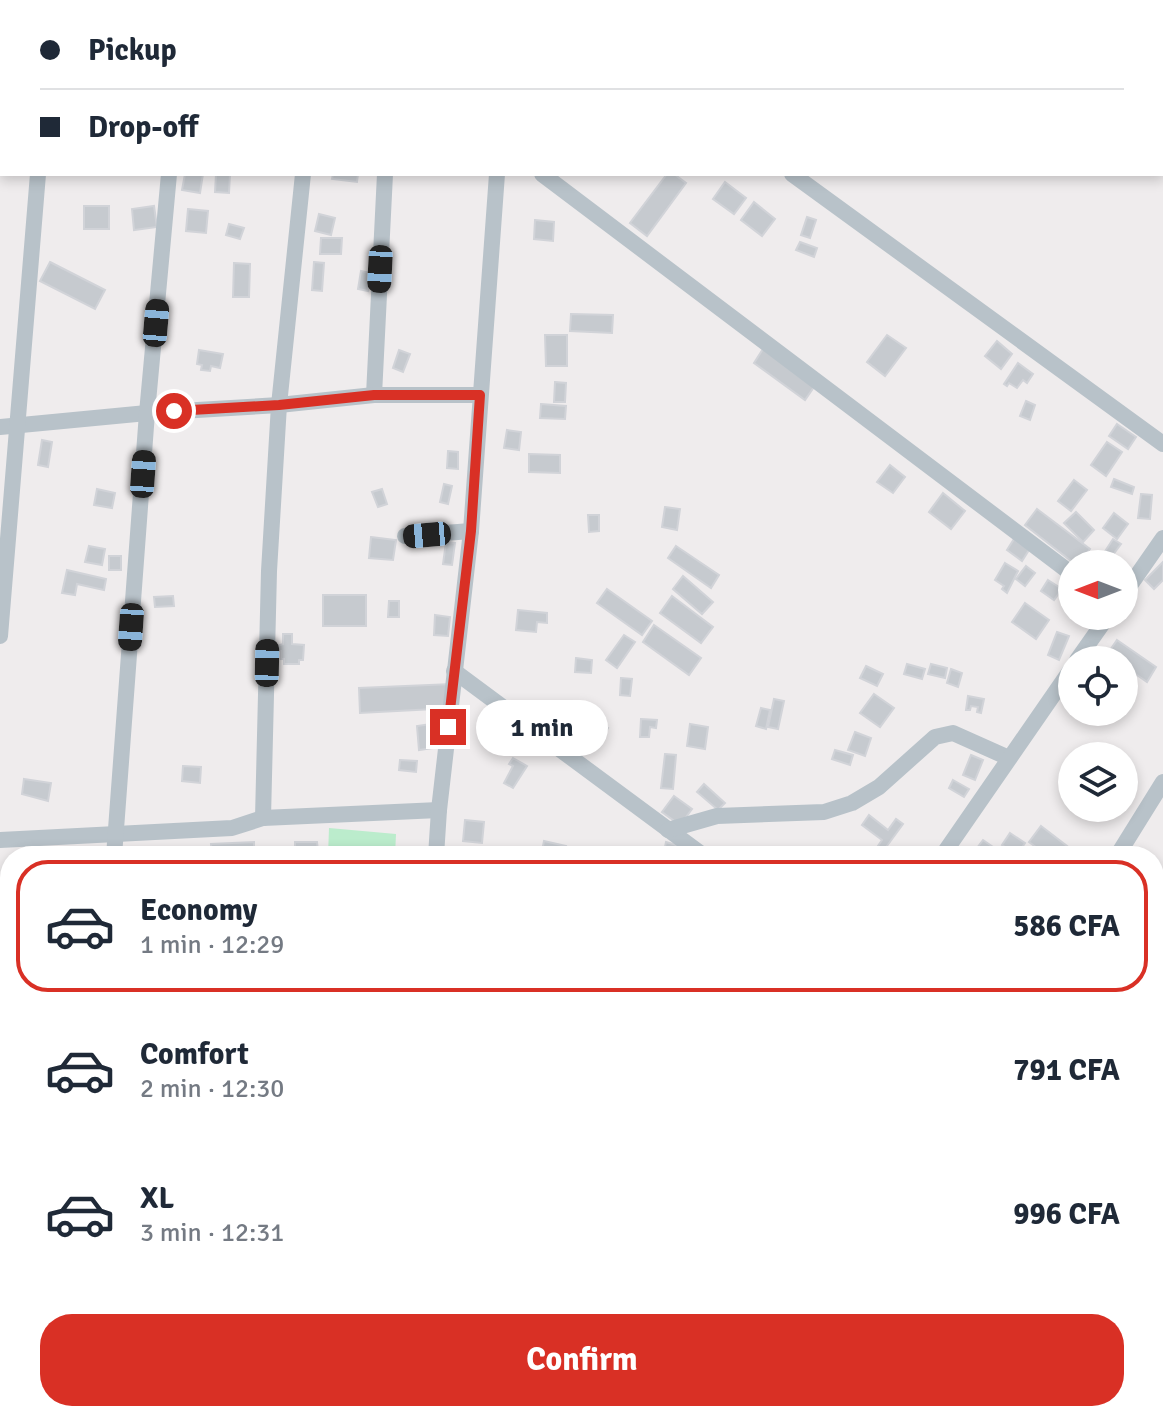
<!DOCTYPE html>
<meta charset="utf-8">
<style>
body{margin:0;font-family:Signika,sans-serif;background:#f6f6f7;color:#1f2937;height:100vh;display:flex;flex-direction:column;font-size:30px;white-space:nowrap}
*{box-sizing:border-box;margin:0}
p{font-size:26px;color:#747a83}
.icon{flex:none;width:44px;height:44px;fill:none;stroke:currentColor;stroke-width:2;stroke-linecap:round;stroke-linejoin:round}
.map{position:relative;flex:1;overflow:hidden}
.details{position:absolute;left:0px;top:846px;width:1164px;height:576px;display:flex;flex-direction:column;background:#fff;border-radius:32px 32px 0 0;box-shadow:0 4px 12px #0003}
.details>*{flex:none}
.hud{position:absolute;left:0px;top:0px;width:1164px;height:176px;box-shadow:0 4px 12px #0003;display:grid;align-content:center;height:176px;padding:0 40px;background:#fff}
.needle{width:52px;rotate:270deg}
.tools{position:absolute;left:1058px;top:550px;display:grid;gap:16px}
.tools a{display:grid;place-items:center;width:80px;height:80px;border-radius:50%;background:#fff;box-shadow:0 4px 12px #0003;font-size:40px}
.end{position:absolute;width:36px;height:36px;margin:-18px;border:10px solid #d93025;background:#fff;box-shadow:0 0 0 4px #fff}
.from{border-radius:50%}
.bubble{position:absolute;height:56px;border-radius:28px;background:#fff;box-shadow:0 4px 12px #0003;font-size:26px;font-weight:800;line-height:56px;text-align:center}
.car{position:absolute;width:24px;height:48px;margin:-24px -12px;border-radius:10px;box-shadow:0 0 6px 2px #0007;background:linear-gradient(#222 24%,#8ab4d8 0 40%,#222 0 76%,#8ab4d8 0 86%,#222 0)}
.hud b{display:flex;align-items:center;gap:28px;height:76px;font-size:30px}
.hud b+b{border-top:2px solid #e0e1e3}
.hud i{width:20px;height:20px;background:#1f2937}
ul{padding:14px 0 0;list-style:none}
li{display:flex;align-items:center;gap:24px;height:132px;margin:0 16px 12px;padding:0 24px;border:4px solid transparent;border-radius:32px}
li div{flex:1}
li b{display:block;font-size:30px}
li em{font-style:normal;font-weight:800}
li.active{border-color:#d93025}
li>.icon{width:72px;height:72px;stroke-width:1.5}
.cta{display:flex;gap:16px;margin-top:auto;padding:16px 40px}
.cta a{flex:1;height:92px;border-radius:32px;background:#d93025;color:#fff;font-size:32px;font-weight:800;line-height:92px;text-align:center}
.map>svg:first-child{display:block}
.green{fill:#bbeccc}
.building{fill:#c6cacf;stroke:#d1d3d8;stroke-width:2}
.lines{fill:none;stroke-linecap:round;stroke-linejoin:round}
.minor{stroke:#b8c2c9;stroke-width:16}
.route{stroke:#d93025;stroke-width:10}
</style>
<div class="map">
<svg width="1163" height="1422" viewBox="0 0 1163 1422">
<rect width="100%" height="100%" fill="#efeced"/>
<path class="green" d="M329 828 396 834 395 856H328Z"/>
<g class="building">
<path d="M185 174H203L200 193 182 190Z"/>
<path d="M216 174H230L229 193 215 192Z"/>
<path d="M333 174H358L357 182 332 179Z"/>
<path d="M667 174H674L686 183 647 236 630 223Z"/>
<path d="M725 182 746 198 734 214 713 199Z"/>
<path d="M754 202 775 219 762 236 741 220Z"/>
<rect x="84" y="206" width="25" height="23"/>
<path d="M154 206 157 227 134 230 132 209Z"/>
<path d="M188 209 208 211 206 233 186 231Z"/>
<path d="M319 214 335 218 331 235 315 231Z"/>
<path d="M807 217 816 220 810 238 801 235Z"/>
<path d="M535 220 554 222 553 241 534 239Z"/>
<path d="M229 224 244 228 240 239 226 235Z"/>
<path d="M321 238H342L341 254H320Z"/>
<path d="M800 242 817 248 814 257 796 250Z"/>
<path d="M50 262 105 290 95 309 40 281Z"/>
<path d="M314 262 324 263 322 291 312 290Z"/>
<path d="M234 263 250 264 249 297H233Z"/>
<path d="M361 271 371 273 368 291 358 289Z"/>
<path d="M571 314 613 315 612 333 570 331Z"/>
<path d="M545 335H567V366H546Z"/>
<path d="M887 335 906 348 885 376 867 362Z"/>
<path d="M997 341 1012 354 1001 369 985 356Z"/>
<path d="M763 349 814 387 805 400 754 363Z"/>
<path d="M199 350 223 354 220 368 211 366 210 371 201 370 202 365 197 364Z"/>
<path d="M399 350 410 354 403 372 393 368Z"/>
<path d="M1018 363 1033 374 1027 383 1023 380 1017 388 1009 383 1007 386 1004 384Z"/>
<path d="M555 382 566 383 565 402H554Z"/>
<path d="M1026 401 1035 405 1030 420 1020 416Z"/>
<path d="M541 404 566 406 565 419 540 418Z"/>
<path d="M1117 424 1136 437 1128 449 1109 436Z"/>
<path d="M507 430 521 432 519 450 504 448Z"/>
<path d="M42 440 52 442 48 467 38 465Z"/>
<path d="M1107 442 1122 452 1106 476 1091 465Z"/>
<path d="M448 451 458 452V469L447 468Z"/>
<path d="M529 454 560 455V473L529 472Z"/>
<path d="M890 465 905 477 893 493 877 482Z"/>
<path d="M1114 479 1134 487 1132 494 1111 487Z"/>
<path d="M1074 480 1087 490 1071 511 1058 501Z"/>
<path d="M444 484 452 486 448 504 440 502Z"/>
<path d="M97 489 115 493 112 508 94 505Z"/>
<path d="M382 489 387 504 378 507 372 492Z"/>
<path d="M943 493 965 511 951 529 929 512Z"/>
<path d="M1141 494 1152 495 1150 519 1138 518Z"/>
<path d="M665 507 680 509 677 530 662 527Z"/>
<path d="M1037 509 1090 549 1079 564H1075L1025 525Z"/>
<path d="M1076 512 1094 530 1083 542 1064 523Z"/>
<path d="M1114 513 1128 524 1117 539 1103 528Z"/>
<path d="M588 515H599V531L589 532Z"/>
<path d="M371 537 396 540 393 560 369 558Z"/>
<path d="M1014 539 1029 550 1022 561 1007 550Z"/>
<path d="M1113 539 1121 544 1106 564 1100 559Z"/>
<path d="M446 542 455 543 452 565 443 564Z"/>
<path d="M89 546 105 549 102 565 85 562Z"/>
<path d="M676 546 719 575 711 588 668 558Z"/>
<rect x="109" y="556" width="12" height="14"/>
<path d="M1163 562V580L1154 589 1145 580Z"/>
<path d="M1005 563 1018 571 1007 593 1002 589 1004 586 995 580Z"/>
<path d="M1026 566 1035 573 1025 586 1016 579Z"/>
<path d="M67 570 106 579 104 590 77 584 75 595 62 593Z"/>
<path d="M683 576 713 602 702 614 673 589Z"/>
<path d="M1048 580 1062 589 1054 600 1041 591Z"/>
<path d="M607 589 652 621 642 635 597 603Z"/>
<rect x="323" y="595" width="43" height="31"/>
<path d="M173 596 174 606 155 607 154 597Z"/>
<path d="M672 596 713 627 701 643 660 613Z"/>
<path d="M389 601H399V617H388Z"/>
<path d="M1025 603 1049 620 1036 639 1012 622Z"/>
<path d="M518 610 547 613V623L537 622 536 632 516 630Z"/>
<path d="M435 615 450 617 448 636 434 635Z"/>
<path d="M654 625 701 658 689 675 643 642Z"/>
<path d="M1057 632 1069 636 1059 660 1048 655Z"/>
<path d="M283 634H292V644L304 645 303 660H299V664H284V659H281V651H277V646L283 644Z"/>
<path d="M624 635 635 642 617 668 606 660Z"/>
<path d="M1117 640 1156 667 1147 682 1127 668 1124 669V660H1111L1106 656Z"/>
<path d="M576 658 592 660 591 673 575 672Z"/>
<path d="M907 664 925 669 922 679 904 674Z"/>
<path d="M931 664 947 668 945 678 928 674Z"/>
<path d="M866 666 883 674 877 686 860 678Z"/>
<path d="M951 669 962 673 958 687 947 683Z"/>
<path d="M621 678 632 679 630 696 620 695Z"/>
<path d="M452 684 453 708 360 713 359 688Z"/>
<path d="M874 694 894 708 880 727 860 713Z"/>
<path d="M968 696 984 699 981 713 977 712 978 707 971 706 970 710H966Z"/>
<path d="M774 699 784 701 778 729 768 727Z"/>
<path d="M761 708 770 710 766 729 756 726Z"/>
<path d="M592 717 608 728 594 748 578 738Z"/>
<path d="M641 719 657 720 656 728 650 727 649 737H640Z"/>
<path d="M438 723 440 747 419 750 417 726Z"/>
<path d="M690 724 708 727 705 749 687 746Z"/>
<path d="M855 732 871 738 865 756 848 750Z"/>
<path d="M835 750 853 755 850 765 832 759Z"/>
<path d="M665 754 676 755 673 789 661 788Z"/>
<path d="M971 755 983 760 975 780 963 775Z"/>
<path d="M513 758 527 766 513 788 504 783 513 766 509 764Z"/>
<path d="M400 760 417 761 416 772 399 770Z"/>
<path d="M183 766 201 767 200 783 182 781Z"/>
<path d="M24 779 51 783 48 801 22 794Z"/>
<path d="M953 780 969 789 964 797 949 788Z"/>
<path d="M704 784 725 803 718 810 697 792Z"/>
<path d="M674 796 692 809 680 825 662 812Z"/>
<path d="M869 815 888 830 896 819 903 824 884 850 878 846 882 840 862 825Z"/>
<path d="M465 820 484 822 482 843 463 841Z"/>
<path d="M1041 826 1067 846 1059 856H1048L1029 842Z"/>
<path d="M1010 833 1025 843 1017 855 1002 845Z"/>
<path d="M983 840 1006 856H989L977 848Z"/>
<path d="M544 841 566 846 564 856H541Z"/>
<path d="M254 842V856H212L211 844Z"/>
<path d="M295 842H317L318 851 295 852Z"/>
<path d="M666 842 680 846 678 856H663Z"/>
<path d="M0 1129H10V1147L0 1146Z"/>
<path d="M510 1412H541L535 1422H516L507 1417Z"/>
<path d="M913 1412H947L941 1422H928Z"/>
<path d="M1016 1412H1025L1034 1419 1031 1422H1009Z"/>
</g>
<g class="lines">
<g class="minor">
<path d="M565 0 568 2"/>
<path d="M51 2V0"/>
<path d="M177 2V0"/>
<path d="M318 2V0"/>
<path d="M510 2V0"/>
<path d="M0 134H2"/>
<path d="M542 174 1072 574"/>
<path d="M792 174 1163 444"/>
<path d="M374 395 385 174"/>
<path d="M0 427 147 413 279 405 374 395H480"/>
<path d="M405 536 471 531"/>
<path d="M1124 594 1163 538"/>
<path d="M0 636 38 174"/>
<path d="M1077 660 1108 616"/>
<path d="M454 671 704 856"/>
<path d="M263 818 269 571 279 405 303 174"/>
<path d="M668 830 717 816 824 812 852 803 879 787 935 737 953 733 1009 758"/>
<path d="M0 840 232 828 263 818 439 810"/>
<path d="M114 856 147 413 169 174"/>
<path d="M436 856 439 810 471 531 497 174"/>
<path d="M942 856 1072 668"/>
<path d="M1117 856 1163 782"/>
<path d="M1154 889 1163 896"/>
<path d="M0 1408H10"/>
<path d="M90 1412V1422"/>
<path d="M862 1417 877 1422"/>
<path d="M407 1422V1412"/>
</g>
</g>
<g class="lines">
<path class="route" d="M174 411 279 405 374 395H480L471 531 448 727"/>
</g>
</svg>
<div class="tools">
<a><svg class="needle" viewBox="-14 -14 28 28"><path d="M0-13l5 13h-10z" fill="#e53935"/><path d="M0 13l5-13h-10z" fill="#747a83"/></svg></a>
<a><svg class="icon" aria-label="locate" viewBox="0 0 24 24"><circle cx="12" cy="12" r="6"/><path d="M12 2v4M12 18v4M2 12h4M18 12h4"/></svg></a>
<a><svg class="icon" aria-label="layers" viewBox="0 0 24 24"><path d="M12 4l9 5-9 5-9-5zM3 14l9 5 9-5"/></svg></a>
</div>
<i class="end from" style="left:174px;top:411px"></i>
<i class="end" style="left:448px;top:727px"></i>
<div class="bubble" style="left:476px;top:700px;width:132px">1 min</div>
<i class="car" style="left:380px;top:269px;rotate:183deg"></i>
<i class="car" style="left:156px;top:323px;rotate:5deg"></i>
<i class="car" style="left:143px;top:474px;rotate:4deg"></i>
<i class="car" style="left:427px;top:535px;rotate:265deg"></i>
<i class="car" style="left:131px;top:627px;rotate:184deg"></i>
<i class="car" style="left:267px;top:663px;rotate:1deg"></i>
<div class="hud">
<b><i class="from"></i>Pickup</b>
<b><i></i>Drop-off</b>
</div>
<section class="details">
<ul>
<li class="active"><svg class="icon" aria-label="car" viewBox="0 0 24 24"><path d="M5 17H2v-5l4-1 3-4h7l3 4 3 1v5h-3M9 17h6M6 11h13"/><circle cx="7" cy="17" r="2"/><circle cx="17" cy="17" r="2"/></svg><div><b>Economy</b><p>1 min · 12:29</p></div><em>586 CFA</em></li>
<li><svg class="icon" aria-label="car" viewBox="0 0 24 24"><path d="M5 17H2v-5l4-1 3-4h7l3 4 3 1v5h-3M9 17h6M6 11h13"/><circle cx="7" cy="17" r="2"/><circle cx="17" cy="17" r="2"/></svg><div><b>Comfort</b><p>2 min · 12:30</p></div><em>791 CFA</em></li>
<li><svg class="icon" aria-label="car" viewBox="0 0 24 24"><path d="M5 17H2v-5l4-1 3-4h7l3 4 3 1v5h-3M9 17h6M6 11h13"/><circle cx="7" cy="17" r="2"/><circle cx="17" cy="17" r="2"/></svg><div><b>XL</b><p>3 min · 12:31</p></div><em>996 CFA</em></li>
</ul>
<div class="cta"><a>Confirm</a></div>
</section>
</div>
